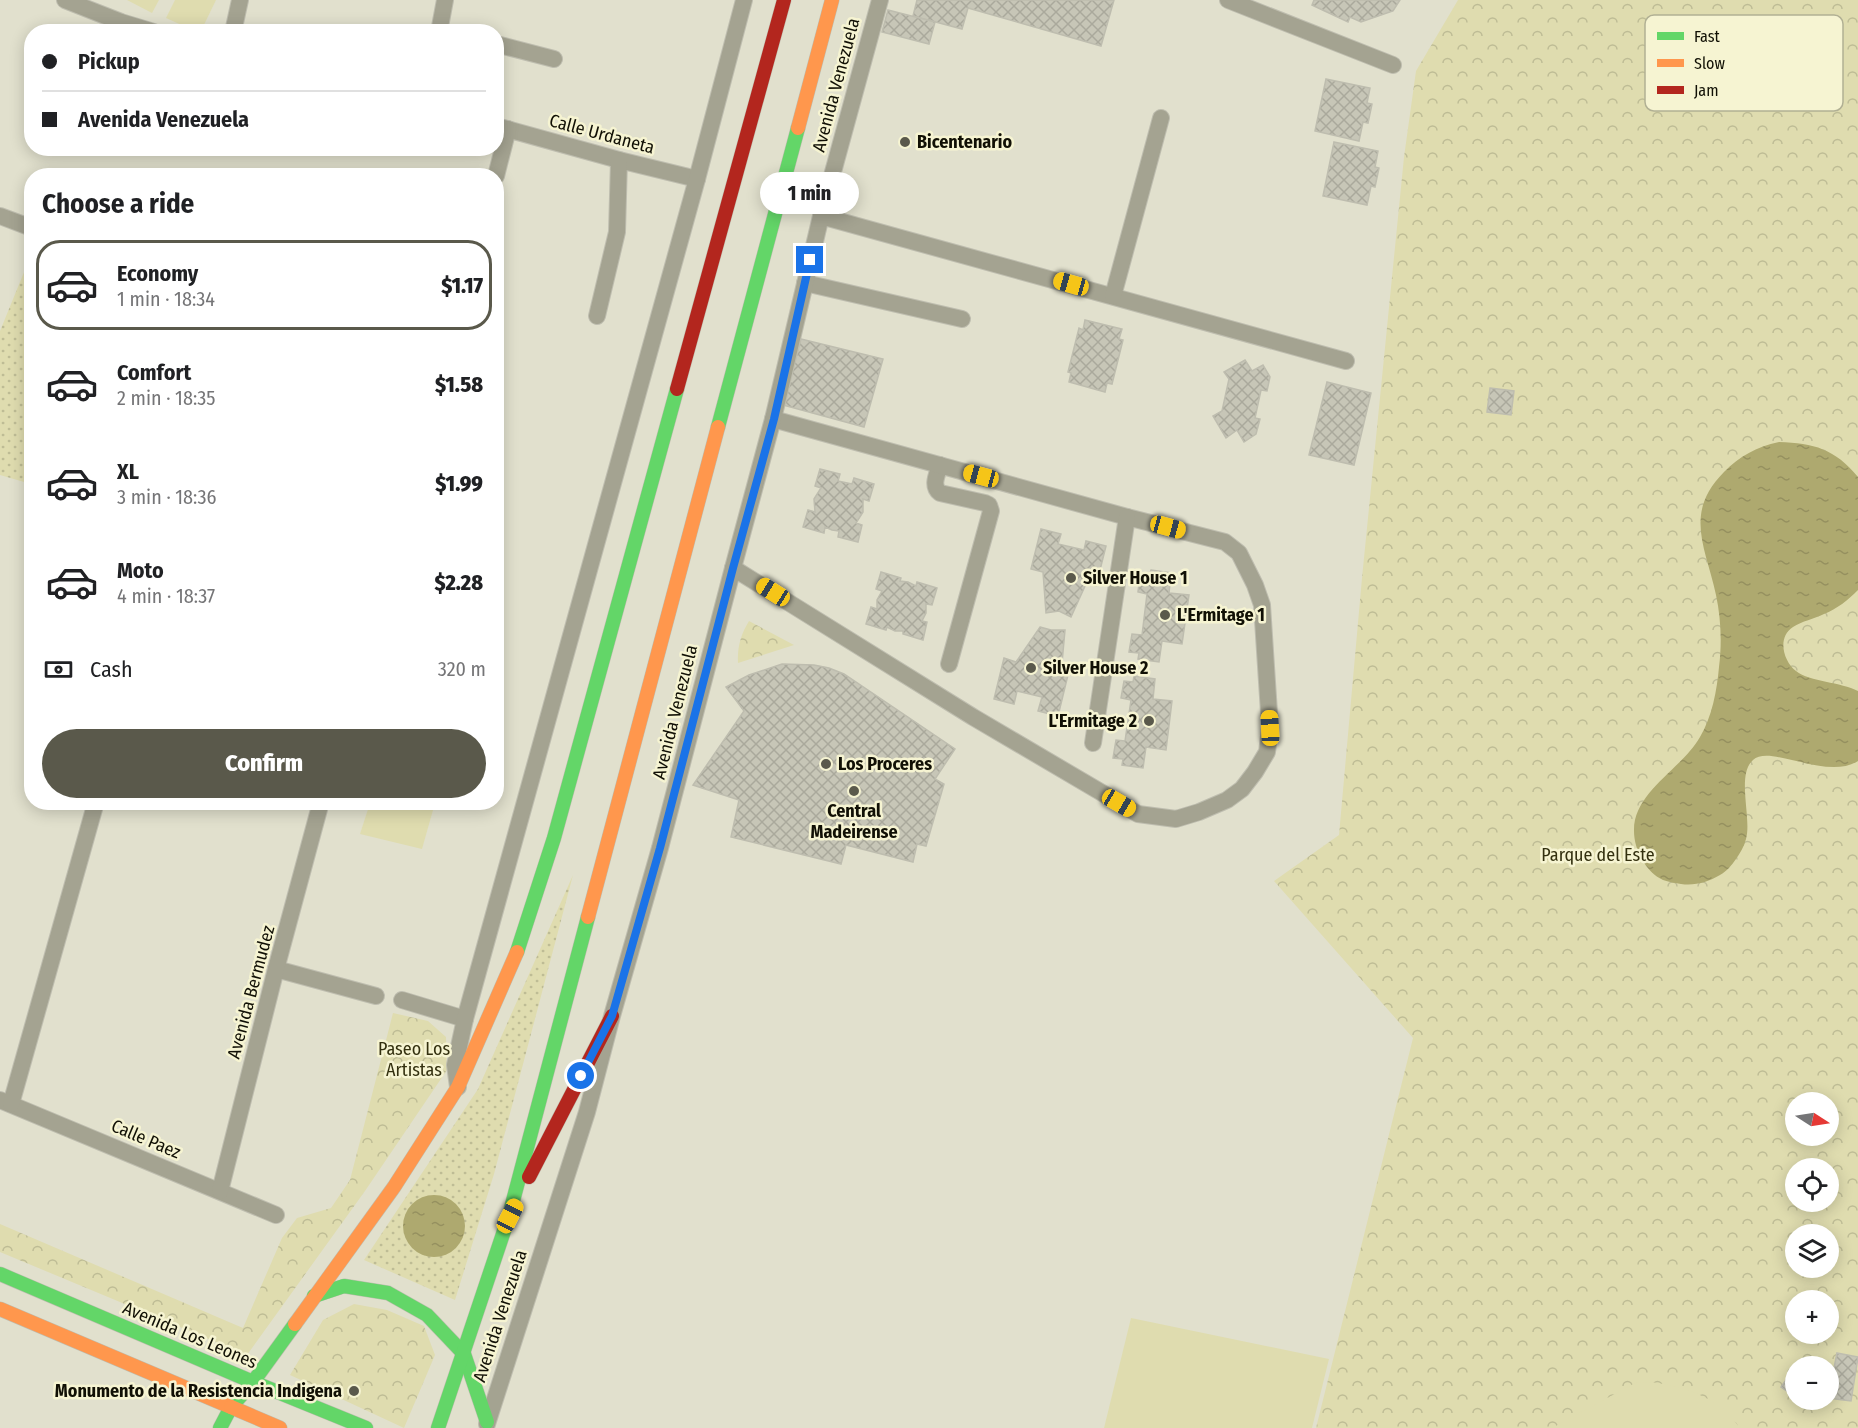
<!DOCTYPE html>
<meta charset="utf-8">
<style>
body{margin:0;font-family:"Fira Sans Condensed",sans-serif;background:#f2f2f2;color:#202124;height:100vh;display:flex;flex-direction:column;font-size:22px;white-space:nowrap}
*{box-sizing:border-box;margin:0}
p{font-size:20px;color:#757577}
.icon{flex:none;width:33px;height:33px;fill:none;stroke:currentColor;stroke-width:2;stroke-linecap:round;stroke-linejoin:round}
.map{position:relative;flex:1;overflow:hidden}
.sheet{position:absolute;left:24px;top:168px;width:480px;height:642px;display:flex;flex-direction:column;background:#fff;border-radius:24px;box-shadow:0 3px 15px #0003}
.sheet>*{flex:none}
.banner{position:absolute;left:24px;top:24px;width:480px;height:132px;border-radius:24px;box-shadow:0 3px 15px #0003;display:grid;align-content:center;height:132px;padding:0 18px;background:#fff}
.needle{width:39px;rotate:102deg}
.controls{position:absolute;left:1785px;top:1092px;display:grid;gap:12px}
.controls a{display:grid;place-items:center;width:54px;height:54px;border-radius:50%;background:#fff;box-shadow:0 3px 15px #0003;font-size:30px}
.end{position:absolute;width:27px;height:27px;margin:-14px;border:8px solid #1a73e8;background:#fff;box-shadow:0 0 0 3px #fff}
.from{border-radius:50%}
.bubble{position:absolute;height:42px;border-radius:21px;background:#fff;box-shadow:0 3px 15px #0003;font-size:20px;font-weight:800;line-height:42px;text-align:center}
.car{position:absolute;width:18px;height:36px;margin:-18px -9px;border-radius:8px;box-shadow:0 0 4px 2px #0007;background:linear-gradient(#f5c518 24%,#345 0 40%,#f5c518 0 76%,#345 0 86%,#f5c518 0)}
.banner b{display:flex;align-items:center;gap:21px;height:57px;font-size:22px}
.banner b+b{border-top:2px solid #e0e0e0}
.banner i{width:15px;height:15px;background:#202124}
ul{padding:0;list-style:none}
li{display:flex;align-items:center;gap:18px;height:90px;margin:0 12px 9px;padding:0 6px;border:3px solid transparent;border-radius:24px}
li div{flex:1}
li b{display:block;font-size:22px}
li em{font-style:normal;font-weight:800}
li.selected{border-color:#5a594b}
li>.icon{width:54px;height:54px;stroke-width:1.5}
h2{padding:0 18px;font-size:27px;line-height:72px}
.pay{display:flex;align-items:center;gap:15px;height:66px;padding:0 18px;font-size:22px}
.pay p{margin-inline-start:auto}
.action{display:flex;gap:12px;margin-top:auto;padding:12px 18px}
.action a{flex:1;height:69px;border-radius:36px;background:#5a594b;color:#fff;font-size:24px;font-weight:800;line-height:69px;text-align:center}
.map>svg:first-child{display:block}
.grass{fill:url(#grass-dots)}
.park{fill:url(#park-crowns);fill-rule:evenodd}
.pitch{fill:#dfdcaf}
.water{fill:url(#water-ripples)}
.building{fill:url(#building-cross-hatch);stroke:#bebdaf;stroke-width:1.5}
.lines{fill:none;stroke-linecap:round;stroke-linejoin:round}
.street-casing{stroke:#bebdaf;stroke-width:18}
.fast-casing{stroke:#bebdaf;stroke-width:15}
.slow-casing{stroke:#bebdaf;stroke-width:15}
.jam-casing{stroke:#bebdaf;stroke-width:15}
.street{stroke:#a4a391;stroke-width:16}
.fast{stroke:#63d668;stroke-width:14}
.slow{stroke:#ff974d;stroke-width:14}
.jam{stroke:#b3261e;stroke-width:14}
.route{stroke:#1a73e8;stroke-width:8}
.poi-dot{fill:#5a594b;stroke:#f6f4d2;stroke-width:2}
.labels{text-anchor:middle;dominant-baseline:central;stroke-width:5;stroke-linejoin:round;paint-order:stroke}
.street-label{font-size:18px;fill:#111005;stroke:#f6f4d2}
.poi-label{font-size:18px;font-weight:bold;fill:#111005;stroke:#f6f4d2;text-anchor:start}
.park-label{font-size:18px;fill:#33300f;stroke:#f6f4d2}
.key{fill:#f6f4d2;stroke:#b1b094;stroke-width:1.5}
.key-label{font-size:16px;fill:#111005}
</style>
<div class="map">
<svg width="1858" height="1428" viewBox="0 0 1858 1428">
<defs>
<pattern id="grass-dots" width="8" height="8" patternUnits="userSpaceOnUse" patternTransform="scale(1.5)"><rect width="8" height="8" fill="#dfdcaf"/><path d="M2 2h.1M6 6h.1" fill="none" stroke="#bebc95" stroke-width="1.8" stroke-linecap="round"/></pattern>
<pattern id="park-crowns" width="20" height="18" patternUnits="userSpaceOnUse" patternTransform="scale(1.5)"><rect width="20" height="18" fill="#dfdcaf"/><path d="M2 6a3 3 0 1 1 6 0M12 15a3 3 0 1 1 6 0" fill="none" stroke="#bebc95"/></pattern>
<pattern id="water-ripples" width="26" height="14" patternUnits="userSpaceOnUse" patternTransform="scale(1.5)"><rect width="26" height="14" fill="#aea96f"/><path d="M2 4q2-2 4 0t4 0M15 11q2-2 4 0t4 0" fill="none" stroke="#95905f"/></pattern>
<pattern id="building-cross-hatch" width="8" height="8" patternUnits="userSpaceOnUse" patternTransform="scale(1.5)"><rect width="8" height="8" fill="#c7c6b7"/><path d="M0 0l8 8M0 8l8-8" fill="none" stroke="#aaa99c"/></pattern>
</defs>
<rect width="100%" height="100%" fill="#e1e0cd"/>
<g class="grass">
<path d="M31 255V484L0 475V331Z"/>
<path d="M573 875 494 1174 455 1300 364 1260 478 1089Z"/>
</g>
<g class="park">
<path d="M1458 0H1858V1428H1316L1413 1038 1274 881 1339 835 1362 578 1404 157 1416 71ZM1796 1102H1828V1136H1796ZM1796 1168H1828V1202H1796ZM1796 1234H1828V1268H1796ZM1796 1300H1828V1334H1796ZM1796 1366H1828V1400H1796Z"/>
<path d="M749 621 794 645 738 663C737 647 741 634 749 621Z"/>
<path d="M393 1013 428 1021 446 1037 447 1070 365 1191 247 1355 0 1252V1224L243 1328 282 1238 297 1218 331 1208 350 1180Z"/>
<path d="M354 1304 387 1310 424 1326 435 1355 404 1428 290 1375 323 1320Z"/>
</g>
<g class="pitch">
<path d="M127 0H159L152 13Z"/>
<path d="M175 0H216L201 31H195L166 18Z"/>
<path d="M370 803H435L422 849 360 834Z"/>
<path d="M1131 1318 1329 1359 1312 1428H1104Z"/>
<path d="M1649 1382C1675 1385 1703 1392 1724 1410 1730 1415 1735 1422 1740 1428H1552L1635 1383Z"/>
</g>
<g class="water">
<path d="M1779 442C1814 443 1835 449 1858 477V590C1848 600 1837 609 1824 614 1814 619 1802 621 1793 627 1777 637 1783 661 1796 671 1810 682 1841 682 1858 691V761C1827 781 1770 744 1753 760 1736 775 1752 818 1746 839 1744 847 1740 853 1736 859 1731 866 1727 871 1720 875 1708 882 1695 886 1681 884 1676 883 1668 882 1663 880 1646 872 1634 850 1634 831 1633 792 1682 769 1700 737 1712 717 1717 690 1719 667 1722 644 1721 618 1716 595 1706 548 1683 513 1724 472 1740 456 1756 447 1779 442Z"/>
<circle cx="434" cy="1226" r="31"/>
</g>
<g class="building">
<path d="M917 0H1114L1101 46 968 8 962 29 913 16Z"/>
<path d="M1314 0H1400L1393 11 1361 22 1350 17 1348 22 1312 5Z"/>
<path d="M888 10 935 22 929 44 882 32Z"/>
<path d="M1326 79 1370 88 1367 103 1372 104 1368 123 1363 122 1359 141 1315 131Z"/>
<path d="M1334 142 1378 151 1375 167 1379 168 1375 187 1371 186 1367 205 1323 196Z"/>
<path d="M1085 320 1122 329 1119 339 1123 340 1112 384 1107 383 1105 392 1069 382 1071 373 1068 372 1079 328 1083 330Z"/>
<path d="M801 339 883 359 864 427 783 405Z"/>
<path d="M1245 360 1252 371 1263 365 1270 377 1267 391 1261 390 1255 418 1260 419 1256 434 1244 442 1237 430 1226 438 1213 416 1222 411 1229 379 1224 372Z"/>
<path d="M1327 382 1371 393 1354 465 1309 455Z"/>
<path d="M1490 388 1514 391 1511 415 1487 412Z"/>
<path d="M820 469 840 474 838 481 852 484 854 478 874 484 869 501 863 499V512L856 523 862 525 858 542 838 537 839 531 832 530 825 527 824 533 803 527 808 510 815 512 814 499 821 488 815 486Z"/>
<path d="M1041 529 1061 534 1058 544 1084 550 1086 541 1106 546 1096 586 1086 584 1071 617 1059 611 1046 613 1043 572 1031 569Z"/>
<path d="M1151 570 1171 573 1169 593 1189 595 1182 644 1162 641 1159 662 1138 659 1139 653 1129 652 1132 634 1142 635 1147 594 1138 592 1140 575 1149 577Z"/>
<path d="M881 572 901 578 900 581 908 582 916 586 917 582 937 588 932 605 926 604V613L922 621 927 622 923 640 903 634V631H895L887 627 886 630 866 624 871 607 877 609V600L882 591 876 589Z"/>
<path d="M1040 627 1051 630H1065L1061 674 1068 675 1058 716 1038 711 1042 697 1017 691 1014 704 994 699 1004 658 1016 662Z"/>
<path d="M782 664 814 665 829 668 844 674 955 749 935 779 944 784 926 846 917 844 913 862 846 845 841 864 731 837 739 800 693 785 744 711 726 687 749 675Z"/>
<path d="M1134 676 1155 679 1153 699 1172 701 1166 750 1146 747 1143 768 1122 765 1123 759 1113 758 1116 740 1125 741 1131 700 1121 698 1124 681 1133 682Z"/>
<path d="M1837 1353 1858 1357 1851 1401 1828 1398Z"/>
<path d="M1809 1359 1820 1366H1796V1397L1781 1387 1800 1360Z"/>
<path d="M1798 1400H1815L1809 1407Z"/>
</g>
<g class="lines">
<defs>
<g id="street">
<path d="M65 0 121 22 154 32"/>
<path d="M1228 0 1393 65"/>
<path d="M233 32 240 0"/>
<path d="M439 32 445 0"/>
<path d="M496 44 554 59"/>
<path d="M496 126 619 160 697 179"/>
<path d="M496 176 508 129"/>
<path d="M0 216 32 228"/>
<path d="M821 216 1346 361"/>
<path d="M805 283 962 319"/>
<path d="M1113 296 1161 118"/>
<path d="M597 316 617 232 619 160"/>
<path d="M940 465C937 475 931 486 940 493L985 503 989 505 991 511 949 664"/>
<path d="M733 568 973 717 1138 814 1176 819 1199 812 1227 800 1242 789 1255 772 1267 752 1270 728 1262 605 1255 585 1239 553 1225 542 1127 517 773 419"/>
<path d="M1093 743 1127 517"/>
<path d="M276 969 376 996"/>
<path d="M402 1000 465 1019"/>
<path d="M458 1087 455 1065 465 1019 697 179 744 0"/>
<path d="M0 1100 276 1215"/>
<path d="M11 1104 96 802"/>
<path d="M220 1191 276 969 321 802"/>
<path d="M487 1424 587 1112 612 1016 660 848 733 568 773 419 821 216 880 0"/>
</g>
<g id="fast">
<path d="M718 427 798 128"/>
<path d="M517 952 554 838 677 389"/>
<path d="M0 1274 253 1382 295 1324"/>
<path d="M314 1296 344 1286 388 1293 427 1315 464 1354 487 1422"/>
<path d="M220 1428 231 1407 253 1382 366 1428"/>
<path d="M438 1428 509 1216 588 917"/>
</g>
<g id="slow">
<path d="M798 128 832 0"/>
<path d="M588 917 718 427"/>
<path d="M0 1309 231 1407"/>
<path d="M295 1324 394 1187 458 1087 517 952"/>
<path d="M231 1407 280 1428"/>
</g>
<g id="jam">
<path d="M677 389 784 0"/>
<path d="M529 1177 612 1016"/>
</g>
</defs>
<use href="#street" class="street-casing"/>
<use href="#fast" class="fast-casing"/>
<use href="#slow" class="slow-casing"/>
<use href="#jam" class="jam-casing"/>
<use href="#street" class="street"/>
<use href="#fast" class="fast"/>
<use href="#slow" class="slow"/>
<use href="#jam" class="jam"/>
</g>
<g class="lines">
<path class="route" d="M581 1076 612 1016 660 848 733 568 774 419 810 260"/>
</g>
<g class="poi-dot">
<circle cx="905" cy="142" r="6"/>
<circle cx="1071" cy="578" r="6"/>
<circle cx="1165" cy="615" r="6"/>
<circle cx="1031" cy="668" r="6"/>
<circle cx="1149" cy="721" r="6"/>
<circle cx="826" cy="764" r="6"/>
<circle cx="854" cy="791" r="6"/>
<circle cx="354" cy="1391" r="6"/>
</g>
<g class="labels">
<g class="street-label">
<text transform="translate(836 85) rotate(-75)">Avenida Venezuela</text>
<text transform="translate(602 134) rotate(15)">Calle Urdaneta</text>
<text transform="translate(675 712) rotate(-76)">Avenida Venezuela</text>
<text transform="translate(251 992) rotate(-75)">Avenida Bermudez</text>
<text transform="translate(146 1139) rotate(23)">Calle Paez</text>
<text transform="translate(500 1316) rotate(-72)">Avenida Venezuela</text>
<text transform="translate(190 1335) rotate(23)">Avenida Los Leones</text>
</g>
<g class="poi-label">
<text x="917" y="142">Bicentenario</text>
<text x="1083" y="578">Silver House 1</text>
<text x="1177" y="615">L'Ermitage 1</text>
<text x="1043" y="668">Silver House 2</text>
<text x="1137" y="721" text-anchor="end">L'Ermitage 2</text>
<text x="838" y="764">Los Proceres</text>
<text x="854" y="811" text-anchor="middle">Central<tspan x="854" dy="21">Madeirense</tspan></text>
<text x="342" y="1391" text-anchor="end">Monumento de la Resistencia Indigena</text>
</g>
<g class="park-label">
<text x="1598" y="855">Parque del Este</text>
<text x="414" y="1049">Paseo Los<tspan x="414" dy="21">Artistas</tspan></text>
</g>
</g>
<rect x="1645" y="15" width="198" height="96" rx="9" class="key"/>
<rect x="1657" y="32" width="27" height="8" fill="#63d668"/>
<rect x="1657" y="59" width="27" height="8" fill="#ff974d"/>
<rect x="1657" y="86" width="27" height="8" fill="#b3261e"/>
<g class="key-label">
<text x="1694" y="42">Fast</text>
<text x="1694" y="69">Slow</text>
<text x="1694" y="96">Jam</text>
</g>
</svg>
<div class="controls">
<a><svg class="needle" viewBox="-14 -14 28 28"><path d="M0-13l5 13h-10z" fill="#e53935"/><path d="M0 13l5-13h-10z" fill="#757577"/></svg></a>
<a><svg class="icon" aria-label="locate" viewBox="0 0 24 24"><circle cx="12" cy="12" r="6"/><path d="M12 2v4M12 18v4M2 12h4M18 12h4"/></svg></a>
<a><svg class="icon" aria-label="layers" viewBox="0 0 24 24"><path d="M12 4l9 5-9 5-9-5zM3 14l9 5 9-5"/></svg></a>
<a>+</a>
<a>−</a>
</div>
<i class="end from" style="left:581px;top:1076px"></i>
<i class="end" style="left:810px;top:260px"></i>
<div class="bubble" style="left:760px;top:172px;width:99px">1 min</div>
<i class="car" style="left:1071px;top:284px;rotate:286deg"></i>
<i class="car" style="left:981px;top:476px;rotate:285deg"></i>
<i class="car" style="left:1168px;top:527px;rotate:105deg"></i>
<i class="car" style="left:773px;top:592px;rotate:302deg"></i>
<i class="car" style="left:1270px;top:728px;rotate:357deg"></i>
<i class="car" style="left:1119px;top:803px;rotate:120deg"></i>
<i class="car" style="left:510px;top:1216px;rotate:27deg"></i>
<div class="banner">
<b><i class="from"></i>Pickup</b>
<b><i></i>Avenida Venezuela</b>
</div>
<section class="sheet">
<h2>Choose a ride</h2>
<ul>
<li class="selected"><svg class="icon" aria-label="car" viewBox="0 0 24 24"><path d="M5 17H2v-5l4-1 3-4h7l3 4 3 1v5h-3M9 17h6M6 11h13"/><circle cx="7" cy="17" r="2"/><circle cx="17" cy="17" r="2"/></svg><div><b>Economy</b><p>1 min · 18:34</p></div><em>$1.17</em></li>
<li><svg class="icon" aria-label="car" viewBox="0 0 24 24"><path d="M5 17H2v-5l4-1 3-4h7l3 4 3 1v5h-3M9 17h6M6 11h13"/><circle cx="7" cy="17" r="2"/><circle cx="17" cy="17" r="2"/></svg><div><b>Comfort</b><p>2 min · 18:35</p></div><em>$1.58</em></li>
<li><svg class="icon" aria-label="car" viewBox="0 0 24 24"><path d="M5 17H2v-5l4-1 3-4h7l3 4 3 1v5h-3M9 17h6M6 11h13"/><circle cx="7" cy="17" r="2"/><circle cx="17" cy="17" r="2"/></svg><div><b>XL</b><p>3 min · 18:36</p></div><em>$1.99</em></li>
<li><svg class="icon" aria-label="car" viewBox="0 0 24 24"><path d="M5 17H2v-5l4-1 3-4h7l3 4 3 1v5h-3M9 17h6M6 11h13"/><circle cx="7" cy="17" r="2"/><circle cx="17" cy="17" r="2"/></svg><div><b>Moto</b><p>4 min · 18:37</p></div><em>$2.28</em></li>
</ul>
<div class="pay"><svg class="icon" aria-label="cash" viewBox="0 0 24 24"><path d="M3 7h18v10H3z"/><circle cx="12" cy="12" r="2"/></svg>Cash<p>320 m</p></div>
<div class="action"><a>Confirm</a></div>
</section>
</div>
